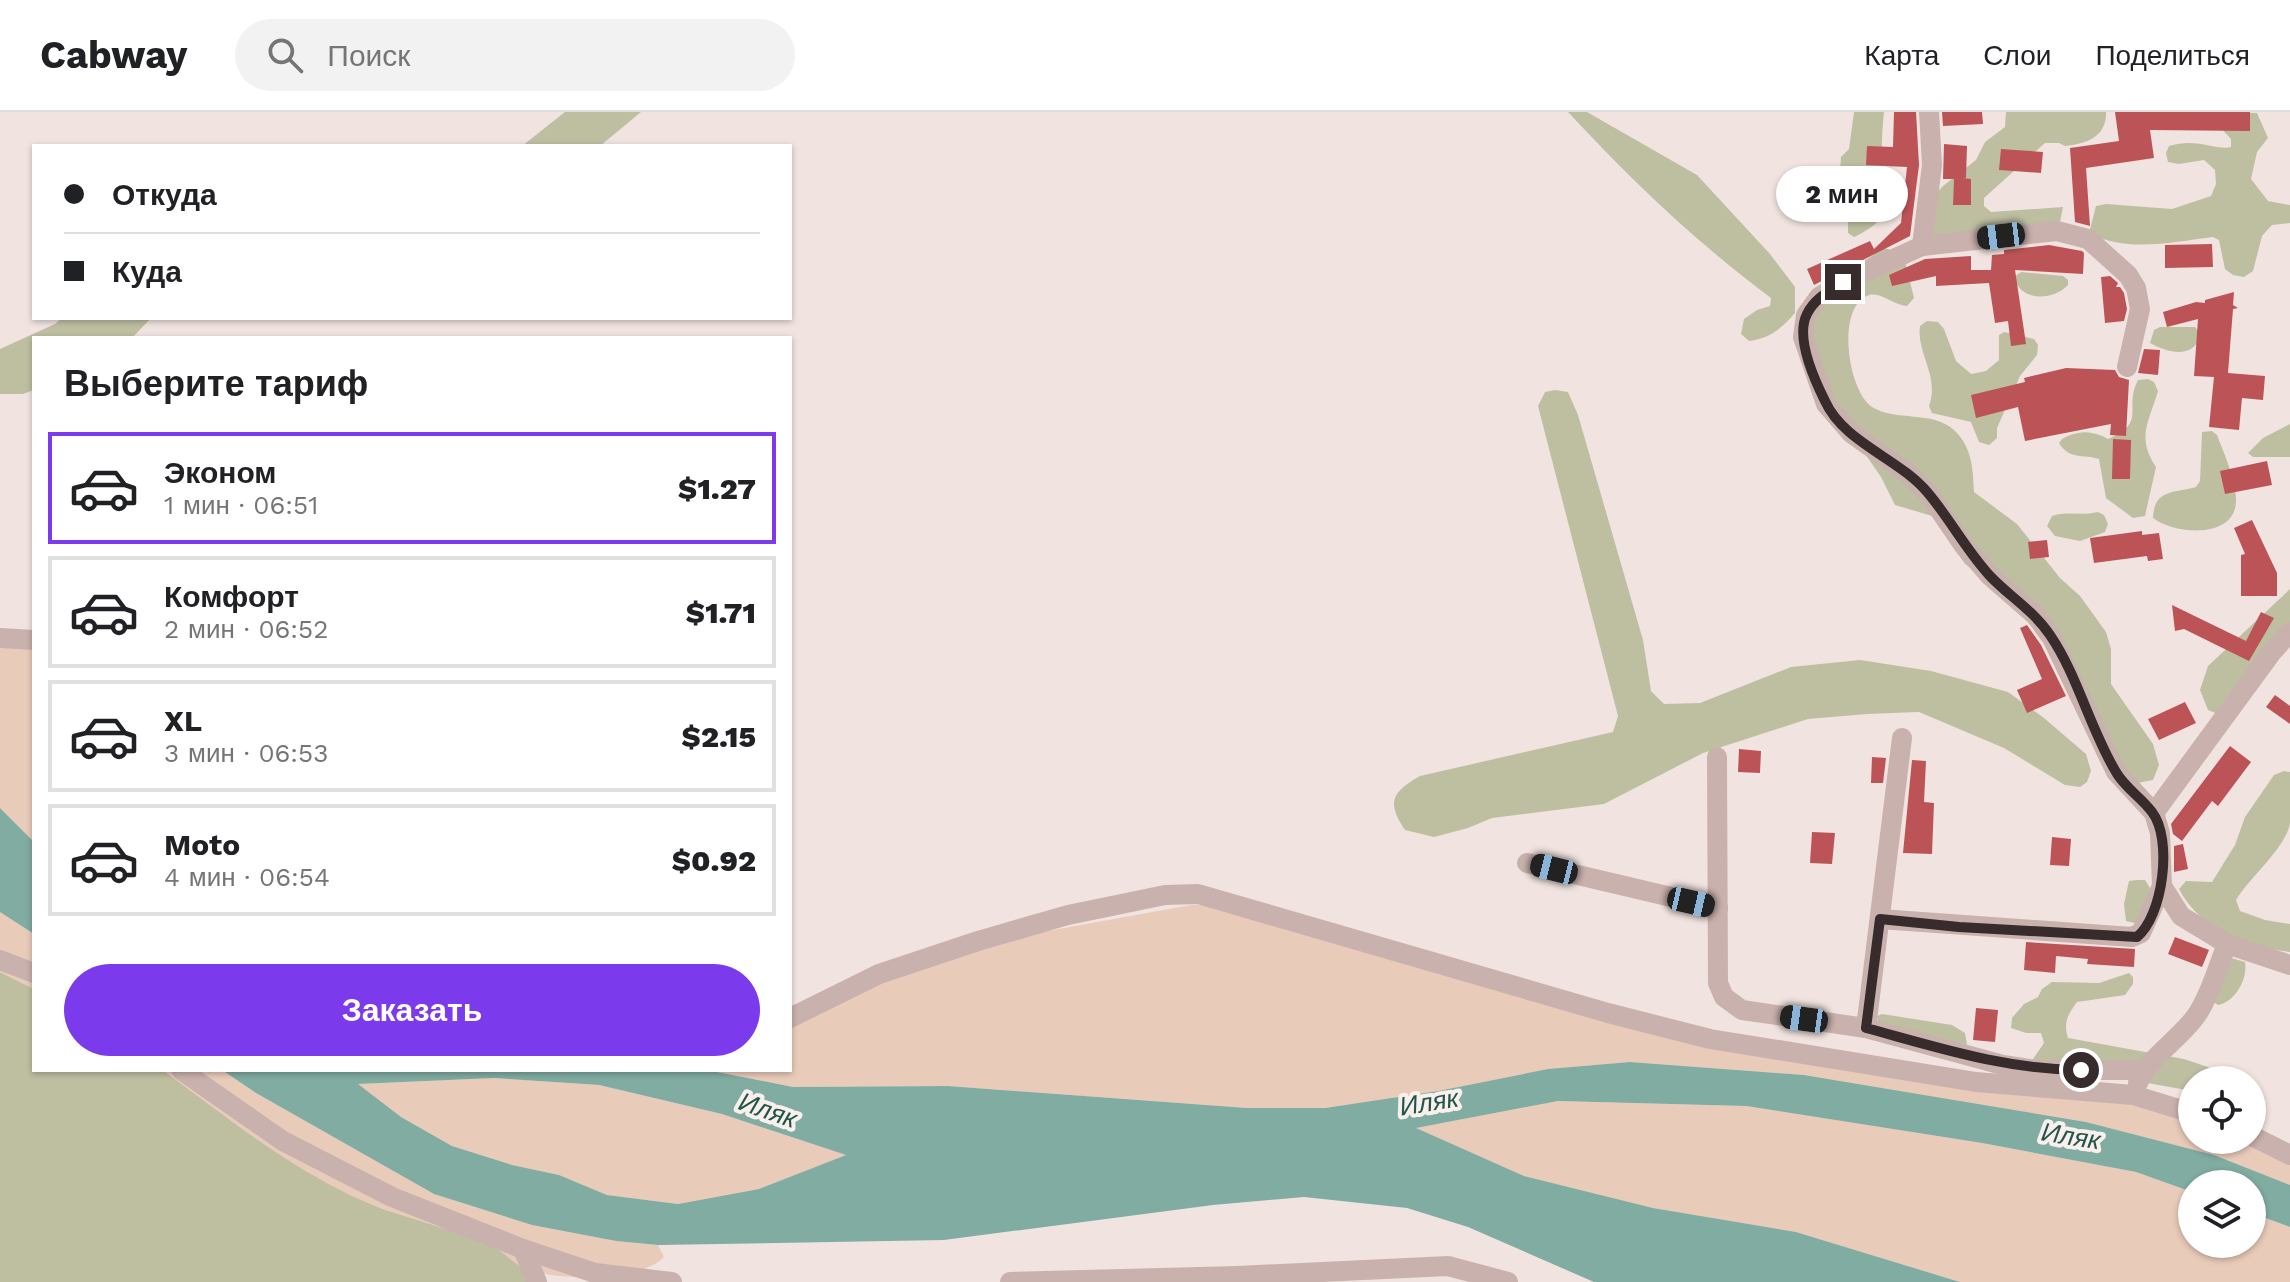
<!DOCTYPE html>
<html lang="ru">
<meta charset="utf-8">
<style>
body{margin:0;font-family:"Work Sans",sans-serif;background:#f2f2f2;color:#202124;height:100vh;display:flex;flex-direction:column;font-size:30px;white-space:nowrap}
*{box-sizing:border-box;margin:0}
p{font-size:26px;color:#757577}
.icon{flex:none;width:44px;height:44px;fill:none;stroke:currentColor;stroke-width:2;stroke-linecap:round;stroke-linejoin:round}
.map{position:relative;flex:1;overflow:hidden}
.panel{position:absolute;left:32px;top:224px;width:760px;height:736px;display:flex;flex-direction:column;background:#fff;border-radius:0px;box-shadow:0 2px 6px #0004}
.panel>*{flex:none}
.top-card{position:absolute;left:32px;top:32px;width:760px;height:176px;border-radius:0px;box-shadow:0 2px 6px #0004;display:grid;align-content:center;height:176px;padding:0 32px;background:#fff}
.fabs{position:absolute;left:2178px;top:954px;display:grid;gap:16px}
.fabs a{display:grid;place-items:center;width:88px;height:88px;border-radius:50%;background:#fff;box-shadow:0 2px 6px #0004;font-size:40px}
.end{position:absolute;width:36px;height:36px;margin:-18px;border:10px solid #372b2b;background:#fff;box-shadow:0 0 0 4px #fff}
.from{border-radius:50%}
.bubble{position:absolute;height:56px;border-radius:28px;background:#fff;box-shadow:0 2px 6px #0004;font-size:26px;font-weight:800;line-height:56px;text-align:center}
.car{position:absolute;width:24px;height:48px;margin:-24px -12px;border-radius:10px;box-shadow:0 0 6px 2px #0007;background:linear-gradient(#222 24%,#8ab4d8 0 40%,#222 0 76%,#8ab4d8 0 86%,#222 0)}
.top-card b{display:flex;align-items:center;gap:28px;height:76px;font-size:30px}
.top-card b+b{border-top:2px solid #e0e0e0}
.top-card i{width:20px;height:20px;background:#202124}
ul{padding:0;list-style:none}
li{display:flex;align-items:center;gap:24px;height:112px;margin:0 16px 12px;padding:0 16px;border:4px solid #e0e0e0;border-radius:0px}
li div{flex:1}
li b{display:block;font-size:30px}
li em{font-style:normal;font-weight:800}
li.on{border-color:#7c3aed}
li>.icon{width:72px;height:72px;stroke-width:1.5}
h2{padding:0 32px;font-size:36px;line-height:96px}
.cta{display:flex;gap:16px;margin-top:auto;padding:16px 32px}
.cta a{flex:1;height:92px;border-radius:48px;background:#7c3aed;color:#fff;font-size:32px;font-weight:800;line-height:92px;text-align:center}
header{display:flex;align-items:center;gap:48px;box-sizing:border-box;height:112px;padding:0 40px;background:#fff;border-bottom:2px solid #e0e0e0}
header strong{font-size:38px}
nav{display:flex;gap:44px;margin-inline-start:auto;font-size:28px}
.search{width:560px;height:72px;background:#f2f2f2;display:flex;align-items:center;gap:20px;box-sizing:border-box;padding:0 28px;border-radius:44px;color:#757577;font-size:30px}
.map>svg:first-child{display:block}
.green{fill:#bebfa1}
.sand{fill:#e9cbba}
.water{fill:#81aca2;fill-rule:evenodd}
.building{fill:#bc5357}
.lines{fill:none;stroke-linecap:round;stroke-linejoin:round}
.minor{stroke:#c9b1ad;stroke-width:20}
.route{stroke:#372b2b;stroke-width:10}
.labels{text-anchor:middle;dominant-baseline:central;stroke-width:8;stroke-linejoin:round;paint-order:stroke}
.water-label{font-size:26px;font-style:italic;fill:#23564b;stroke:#f9efec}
</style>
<header>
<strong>Cabway</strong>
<div class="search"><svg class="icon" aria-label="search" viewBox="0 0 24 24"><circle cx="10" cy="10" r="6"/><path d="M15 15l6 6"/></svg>Поиск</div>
<nav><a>Карта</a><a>Слои</a><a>Поделиться</a></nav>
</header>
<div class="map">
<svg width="2290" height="1170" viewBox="0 0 2290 1170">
<rect width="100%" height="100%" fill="#f1e4e0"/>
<g class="green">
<path d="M565 0H641L600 34H522Z"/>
<path d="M1568 0H1587L1697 63 1770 142 1795 175V201C1781 217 1770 226 1749 229L1741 222 1744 207 1757 198 1770 194 1771 186C1696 130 1632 69 1568 0Z"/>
<path d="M1854 0H1884C1882 20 1881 36 1883 56 1883 63 1886 67 1888 73 1896 99 1874 116 1854 125L1848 121V78L1840 59 1841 45 1849 37Z"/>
<path d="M2006 0H2106C2107 24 2087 32 2065 34L2059 31H2045L1984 86V94L1991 100 2063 95 2060 110 1930 126 1929 89 1943 74 1976 48 1985 30 2005 15Z"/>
<path d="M2206 0 2257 1 2268 26 2257 40 2251 67 2268 89 2290 93V111L2272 113 2262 124 2253 159 2244 165 2233 163 2225 157 2219 128 2213 125C2172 130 2127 141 2089 121L2096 94 2106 92 2172 97 2211 84 2216 72 2215 58 2204 48 2179 52 2168 50 2166 41 2169 34C2197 25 2216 39 2231 35V27Z"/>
<path d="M1884 136 1903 141 1914 186 1907 194C1892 193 1880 178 1867 184 1836 197 1848 279 1872 295 1896 310 1932 298 1954 318 1972 335 1973 356 1974 380L2017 412 2060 466 2080 484 2106 520 2111 537V572L2153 632 2159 653 2153 668 2137 671 2123 664 2031 496 1965 452 1932 404 1895 393 1881 365 1843 310 1803 203 1821 177Z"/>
<path d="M2021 160 2063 164 2068 168V173C2053 189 2020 190 2014 165Z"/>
<path d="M62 206H151L132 226H34V278L23 282H0V237L55 212Z"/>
<path d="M1927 209 1938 210 1944 217 1956 249 1971 262 1986 259 1999 248V223L2004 220 2034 227 2038 233 2037 243 2020 264 1997 316V326L1989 333 1979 330 1971 310 1932 301 1929 294C1940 264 1916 241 1920 214Z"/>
<path d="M2160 215H2195L2201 222C2194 248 2168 241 2150 231L2154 218Z"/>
<path d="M2148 267 2154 270 2158 279C2149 310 2136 325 2156 355L2145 404 2133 406 2106 386 2099 347C2083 342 2069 348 2059 331L2062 327C2077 318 2093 318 2108 327 2148 310 2123 297 2138 268Z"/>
<path d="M1555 278 1568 280 1578 303 1643 528 1651 579 1664 592 1700 591 1791 555 1860 548 1931 559 2008 580 2044 606 2086 642 2091 659 2087 670 2080 675 2065 673 2004 636 1919 600 1867 602 1808 607 1703 641 1604 692 1492 706 1468 716 1434 725 1405 718C1386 690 1392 680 1420 664L1613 620 1618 604 1538 294 1545 280Z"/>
<path d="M2290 312V345H2253L2248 341 2263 326Z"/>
<path d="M2212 319 2217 323C2224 342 2237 369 2236 390 2234 428 2173 422 2153 406 2154 377 2174 381 2196 375L2200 369 2202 320Z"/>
<path d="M2098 400 2104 403 2108 412 2105 420 2080 429 2055 424 2047 414 2052 404C2065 399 2082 404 2098 400Z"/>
<path d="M2290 477V525L2228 606 2208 598 2200 578 2208 554Z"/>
<path d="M2284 659 2290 660C2290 676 2290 694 2290 711 2286 736 2250 765 2236 788L2240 799 2265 808 2290 812V840C2248 834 2200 818 2179 777L2186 769 2212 770 2235 733 2245 705 2274 663Z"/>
<path d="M2137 768H2145L2150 776 2139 812 2126 809 2124 792 2129 769Z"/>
<path d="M2231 846 2245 850C2248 867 2235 890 2218 893L2211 888Z"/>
<path d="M0 860 34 877V958H163L251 1023 348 1082 383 1097 488 1130 525 1157 529 1170H0Z"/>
<path d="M2129 861 2133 865V872L2125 883 2077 890C2068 902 2063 911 2068 926L2184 947 2208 955 2221 968H2192V979L2031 950 2044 931 2041 921H2026L2011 916 2012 906 2024 892 2038 885 2042 877 2052 870 2099 871Z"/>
<path d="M1882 902 1952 913 1965 921 1967 933 1878 911 1877 904Z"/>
</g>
<g class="sand">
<path d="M0 525 34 526V730L0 696Z"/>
<path d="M1191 793H1228L1747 932 2192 995V1028H2252L2290 1038V1073L2214 1043 2086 1010 1804 963 1630 950 1549 957 1438 979 1325 996H1247L948 974 793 975 707 958H790V901L949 837Z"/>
<path d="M0 800 34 822V877L0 860Z"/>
<path d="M163 958H222L256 981 434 1082 532 1113 616 1129 658 1133 664 1145C640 1170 563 1169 528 1158 513 1153 502 1137 488 1130 476 1124 460 1121 447 1117 415 1107 381 1098 350 1083 283 1051 222 1002 163 958Z"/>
<path d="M494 966 599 973 722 1002 846 1043 759 1077 678 1092 607 1083 559 1063 512 1053 452 1034 401 1005 357 972Z"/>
<path d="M1558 989 1746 994 1982 1031 2136 1060 2192 1080V1132H2252V1101L2290 1115V1170H1960L1796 1120 1653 1096 1524 1064 1415 1016Z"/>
</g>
<g class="water">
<path d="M0 696 34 730V822L0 800Z"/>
<path d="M1630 950 1804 963 2086 1010 2214 1043 2290 1073V1115L2252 1101V1072H2192V1080L2136 1060 1982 1031 1746 994 1558 989 1416 1016 1524 1064 1653 1096 1796 1120 1960 1170H1594L1468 1115 1407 1096 1304 1085 1213 1093 944 1128 658 1133 616 1129 532 1113 434 1082 256 981 222 958H707L793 975 948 974 1247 996H1325L1438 979 1548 957ZM494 966 599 973 722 1002 846 1043 759 1077 678 1092 607 1083 559 1063 512 1053 452 1034 401 1005 358 972Z"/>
</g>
<g class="building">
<path d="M1894 0H1916L1919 53 1910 124 1814 173 1807 157 1870 129 1874 137 1901 111 1907 55 1866 53 1867 34 1893 35Z"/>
<path d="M1942 0H1982L1983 12 1943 14Z"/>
<path d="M2115 0H2250V19L2150 18 2154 46 2086 56 2090 114 2075 110 2070 36 2119 29Z"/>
<path d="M1944 32 1967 34 1966 66H1962L1971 67V93H1953L1954 67H1943Z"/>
<path d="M2001 37 2043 40 2041 61 1999 58Z"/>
<path d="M2212 132 2213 155 2165 156V133Z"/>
<path d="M2049 133 2082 139 2084 141 2083 162 2015 158 2026 232 2011 234 2008 209 1995 211 1989 171 1936 174V164L1892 174 1889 163 1925 147 1971 144V158H1991L1992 143 2004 142V138Z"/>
<path d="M2110 164 2118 171 2116 175H2120L2124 181 2127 197 2124 209 2105 211 2101 165Z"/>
<path d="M2234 180 2233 193 2238 196 2233 197 2228 261 2265 264 2263 288 2242 286 2239 318 2209 315 2214 265 2194 264 2198 207 2167 215 2163 200 2196 190 2205 191V188Z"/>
<path d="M2144 237 2160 238 2158 263 2138 261Z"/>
<path d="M2066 256 2115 258 2119 265 2129 268 2126 324 2110 323 2111 312 2025 329 2018 295 1976 306 1971 283 2025 270 2024 266Z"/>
<path d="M2113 327 2131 328 2130 367H2112Z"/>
<path d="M2267 349 2272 373 2225 382 2220 359Z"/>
<path d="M2252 408 2277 461V484H2241V443L2245 442 2234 416Z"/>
<path d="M2142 419V423L2159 421 2163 447 2148 449 2147 444 2094 451 2090 426Z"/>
<path d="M2047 428 2049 445 2030 447 2028 430Z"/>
<path d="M2172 493 2246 529 2261 500 2274 506 2249 549 2184 517 2175 519Z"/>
<path d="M2027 513 2041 533 2066 584 2027 601 2017 578 2042 567 2020 516Z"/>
<path d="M2275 583 2290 594V612L2266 595Z"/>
<path d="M2185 590 2196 611 2159 628 2148 607Z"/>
<path d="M2230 634 2251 650 2218 694 2212 689 2182 729 2173 722 2171 712Z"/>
<path d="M1739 637 1761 639 1760 661 1738 660Z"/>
<path d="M1872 645 1886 646 1883 671H1871Z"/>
<path d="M1912 648 1926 649 1924 690 1934 691 1932 742 1903 741Z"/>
<path d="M1812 720 1835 721 1832 752 1810 751Z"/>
<path d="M2052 725 2071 727 2069 754 2050 753Z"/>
<path d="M2183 732 2188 757 2174 760V734Z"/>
<path d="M2175 825 2209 838 2202 855 2168 842Z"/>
<path d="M2026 830 2135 837 2134 855 2087 852 2088 847 2056 844 2055 861 2024 858Z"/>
<path d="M1976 896 1998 898 1995 930 1973 928Z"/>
</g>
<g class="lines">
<g class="minor">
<path d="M1929 0 1932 53 1922 134 2057 119 2088 127 2128 163 2136 176 2140 197 2127 255"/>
<path d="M1922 134 1843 170 1819 185 1806 203 1803 225 1826 292 1851 321 1906 360 1928 381 1964 434 1990 464 2036 504 2052 526 2116 660 2154 701 2160 721 2162 774 2181 804 2227 832 2290 853"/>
<path d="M0 526 34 528"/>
<path d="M1717 645 1718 871 1724 885 1742 898 1866 916 1902 626"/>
<path d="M2154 701 2272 540 2290 520"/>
<path d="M1527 751 1718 796"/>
<path d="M1880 807 2132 825 2141 821 2162 774"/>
<path d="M0 848 34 861"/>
<path d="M790 906 879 862 978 829 1068 803 1165 783 1198 782 1608 901 1710 927 1976 970 2133 983 2192 1001"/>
<path d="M1866 916 2003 953 2037 958H2143"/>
<path d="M181 958 283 1029 392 1085 523 1137 595 1161 672 1170"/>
<path d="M2138 971C2148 945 2183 925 2198 901 2211 881 2218 854 2227 832"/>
<path d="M2252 1024 2290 1043"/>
<path d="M523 1137 537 1170"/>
<path d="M1010 1170 1237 1164 1448 1154 1508 1170"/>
</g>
</g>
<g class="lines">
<path class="route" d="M1843 170C1829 179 1814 187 1807 202 1795 225 1814 267 1825 289 1844 331 1899 346 1928 381 1950 407 1966 438 1990 464 2009 484 2034 499 2050 523 2078 564 2090 617 2116 660 2125 676 2141 685 2152 700 2173 727 2163 804 2137 825L1959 815 1880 807 1866 916C1940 936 2003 957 2081 958"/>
</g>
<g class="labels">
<g class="water-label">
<text transform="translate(1429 990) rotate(-9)">Иляк</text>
<text transform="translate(768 998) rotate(19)">Иляк</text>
<text transform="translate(2071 1024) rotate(9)">Иляк</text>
</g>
</g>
</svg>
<div class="fabs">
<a><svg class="icon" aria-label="locate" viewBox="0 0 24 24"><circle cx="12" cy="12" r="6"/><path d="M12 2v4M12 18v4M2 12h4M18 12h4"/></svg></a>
<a><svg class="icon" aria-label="layers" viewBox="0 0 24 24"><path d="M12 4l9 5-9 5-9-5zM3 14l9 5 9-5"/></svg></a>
</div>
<i class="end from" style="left:2081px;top:958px"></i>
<i class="end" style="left:1843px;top:170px"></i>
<div class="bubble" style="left:1776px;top:54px;width:132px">2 мин</div>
<i class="car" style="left:2001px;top:124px;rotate:263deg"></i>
<i class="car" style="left:1554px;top:757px;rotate:284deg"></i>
<i class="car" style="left:1691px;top:790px;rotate:103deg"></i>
<i class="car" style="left:1804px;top:907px;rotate:278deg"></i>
<div class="top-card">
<b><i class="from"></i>Откуда</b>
<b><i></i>Куда</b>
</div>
<section class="panel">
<h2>Выберите тариф</h2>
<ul>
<li class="on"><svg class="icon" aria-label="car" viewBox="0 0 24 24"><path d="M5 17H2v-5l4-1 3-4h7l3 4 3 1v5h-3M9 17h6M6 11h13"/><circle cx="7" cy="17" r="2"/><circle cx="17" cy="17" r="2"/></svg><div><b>Эконом</b><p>1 мин · 06:51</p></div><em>$1.27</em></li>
<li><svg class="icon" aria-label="car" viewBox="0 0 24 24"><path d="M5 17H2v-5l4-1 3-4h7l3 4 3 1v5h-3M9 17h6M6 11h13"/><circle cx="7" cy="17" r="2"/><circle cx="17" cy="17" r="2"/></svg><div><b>Комфорт</b><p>2 мин · 06:52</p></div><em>$1.71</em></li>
<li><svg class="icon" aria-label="car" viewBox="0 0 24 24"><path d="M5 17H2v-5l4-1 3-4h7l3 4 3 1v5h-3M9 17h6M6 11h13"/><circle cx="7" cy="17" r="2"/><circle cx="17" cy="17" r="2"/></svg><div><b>XL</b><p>3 мин · 06:53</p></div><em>$2.15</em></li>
<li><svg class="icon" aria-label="car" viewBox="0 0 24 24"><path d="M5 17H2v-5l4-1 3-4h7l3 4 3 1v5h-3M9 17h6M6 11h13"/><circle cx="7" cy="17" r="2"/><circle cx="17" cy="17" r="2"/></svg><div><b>Moto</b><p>4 мин · 06:54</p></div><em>$0.92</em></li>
</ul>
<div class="cta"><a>Заказать</a></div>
</section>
</div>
